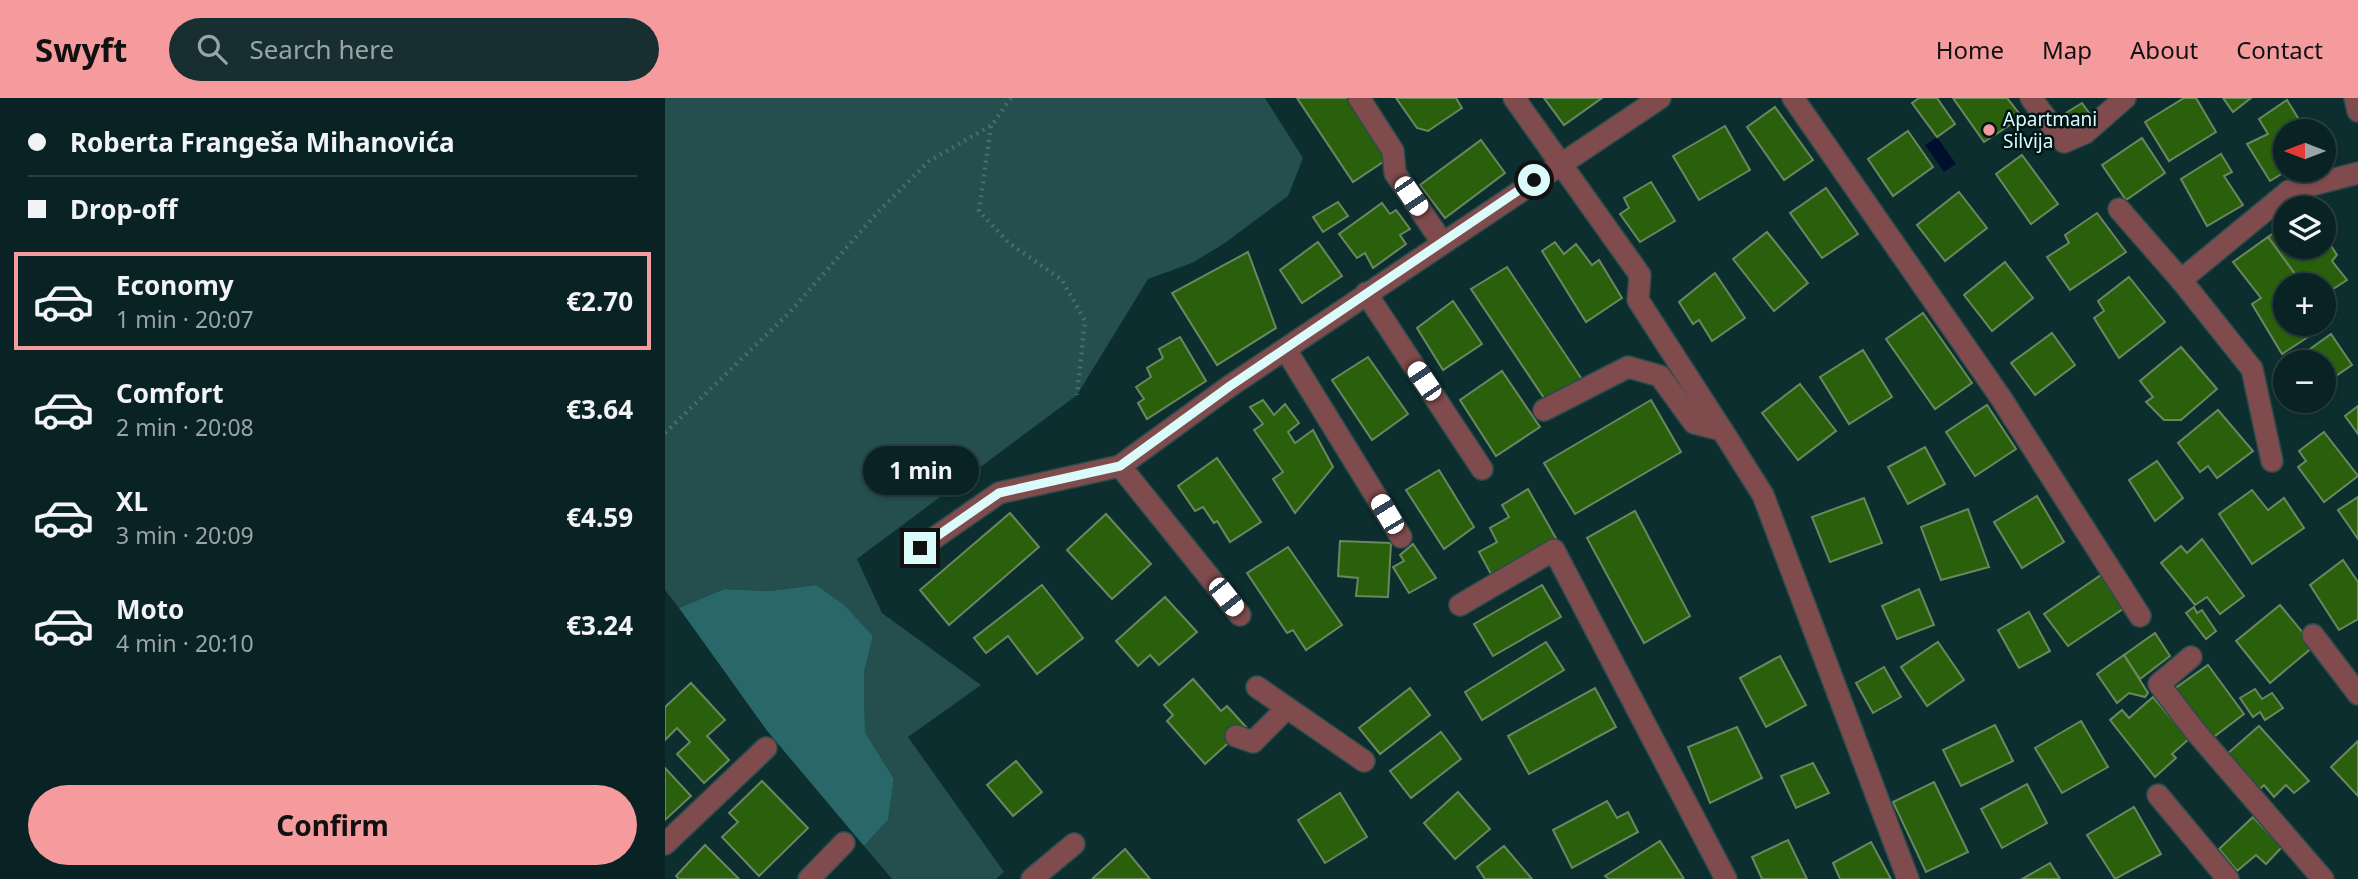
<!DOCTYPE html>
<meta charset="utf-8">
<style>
body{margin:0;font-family:"Noto Sans",sans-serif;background:#172f30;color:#f1f3f6;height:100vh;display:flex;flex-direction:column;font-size:26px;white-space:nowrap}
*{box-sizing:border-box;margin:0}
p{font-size:23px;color:#99a4a6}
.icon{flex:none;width:38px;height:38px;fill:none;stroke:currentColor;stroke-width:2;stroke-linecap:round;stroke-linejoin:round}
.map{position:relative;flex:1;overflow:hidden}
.drawer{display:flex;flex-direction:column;background:#092223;width:665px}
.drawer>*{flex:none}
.hud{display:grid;align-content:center;height:154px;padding:0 28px;background:#092223}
.needle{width:46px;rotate:270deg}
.buttons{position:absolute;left:1608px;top:21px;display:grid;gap:14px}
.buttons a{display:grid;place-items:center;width:63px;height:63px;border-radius:50%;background:#092223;box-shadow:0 2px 5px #0004,0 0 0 2px #293f41;font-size:35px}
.end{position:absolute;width:32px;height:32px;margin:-16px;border:9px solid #dbfbfb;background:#111;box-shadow:0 0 0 4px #111}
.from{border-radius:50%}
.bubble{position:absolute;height:49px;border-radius:24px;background:#092223;box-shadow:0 2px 5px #0004,0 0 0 2px #293f41;font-size:23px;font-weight:700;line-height:49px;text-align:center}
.car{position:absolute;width:21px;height:42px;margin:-21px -10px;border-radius:9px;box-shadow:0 0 5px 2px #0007;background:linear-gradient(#fff 24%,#345 0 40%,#fff 0 76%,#345 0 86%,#fff 0)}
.hud b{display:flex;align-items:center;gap:24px;height:66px;font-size:26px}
.hud b+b{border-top:2px solid #293f41}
.hud i{width:18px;height:18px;background:#f1f3f6}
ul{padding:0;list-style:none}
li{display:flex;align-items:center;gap:21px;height:98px;margin:0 14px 10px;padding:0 14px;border:4px solid transparent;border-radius:0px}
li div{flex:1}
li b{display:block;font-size:26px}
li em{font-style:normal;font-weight:700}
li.selected{border-color:#f59b9e}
li>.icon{width:63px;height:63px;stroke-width:1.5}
.cta{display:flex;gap:14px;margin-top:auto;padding:14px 28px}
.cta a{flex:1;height:80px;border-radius:42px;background:#f59b9e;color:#111;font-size:28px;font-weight:700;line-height:80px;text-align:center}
header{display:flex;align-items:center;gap:42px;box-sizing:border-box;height:98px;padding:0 35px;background:#f59b9e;color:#111}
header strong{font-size:33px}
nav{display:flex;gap:38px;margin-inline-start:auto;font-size:24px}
.search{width:490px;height:63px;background:#172f30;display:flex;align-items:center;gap:18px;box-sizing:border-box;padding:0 24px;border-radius:38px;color:#99a4a6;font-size:26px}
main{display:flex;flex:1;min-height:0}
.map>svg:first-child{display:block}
.green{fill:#254e4f}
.forest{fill:#296768}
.water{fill:#00102c}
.building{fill:#2a600c;stroke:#6b8761;stroke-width:2}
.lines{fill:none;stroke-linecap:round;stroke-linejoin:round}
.minor-casing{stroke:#294b4c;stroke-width:24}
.path{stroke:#4b6c6d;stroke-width:4.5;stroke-dasharray:2 5;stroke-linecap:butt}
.minor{stroke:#7f4b4d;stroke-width:21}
.route{stroke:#dbfbfb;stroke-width:9}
.poi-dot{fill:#f59b9e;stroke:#001516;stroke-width:2.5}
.labels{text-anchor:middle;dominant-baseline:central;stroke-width:5;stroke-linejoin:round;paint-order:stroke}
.poi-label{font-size:19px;fill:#dbfbfb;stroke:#001516;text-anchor:start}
</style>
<header>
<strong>Swyft</strong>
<div class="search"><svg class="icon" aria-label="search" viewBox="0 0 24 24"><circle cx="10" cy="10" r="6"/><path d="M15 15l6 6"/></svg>Search here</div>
<nav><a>Home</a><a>Map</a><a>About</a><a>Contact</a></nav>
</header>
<main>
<section class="drawer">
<div class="hud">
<b><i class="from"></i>Roberta Frangeša Mihanovića</b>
<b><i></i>Drop-off</b>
</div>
<ul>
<li class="selected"><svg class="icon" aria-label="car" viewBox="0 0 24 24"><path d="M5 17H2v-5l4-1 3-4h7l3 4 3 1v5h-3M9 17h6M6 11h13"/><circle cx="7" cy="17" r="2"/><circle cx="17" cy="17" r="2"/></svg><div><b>Economy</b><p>1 min · 20:07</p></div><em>€2.70</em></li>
<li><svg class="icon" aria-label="car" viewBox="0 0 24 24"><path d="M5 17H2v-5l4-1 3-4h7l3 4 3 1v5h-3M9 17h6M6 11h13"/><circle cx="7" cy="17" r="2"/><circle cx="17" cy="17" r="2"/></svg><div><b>Comfort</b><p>2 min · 20:08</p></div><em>€3.64</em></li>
<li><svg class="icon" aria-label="car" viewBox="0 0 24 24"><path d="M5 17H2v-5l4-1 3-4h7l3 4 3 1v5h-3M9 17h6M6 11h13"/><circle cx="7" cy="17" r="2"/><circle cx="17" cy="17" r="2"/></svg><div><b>XL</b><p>3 min · 20:09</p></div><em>€4.59</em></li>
<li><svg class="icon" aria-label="car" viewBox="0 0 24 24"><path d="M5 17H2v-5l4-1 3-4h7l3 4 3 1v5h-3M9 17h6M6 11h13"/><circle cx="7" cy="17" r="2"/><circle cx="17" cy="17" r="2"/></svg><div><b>Moto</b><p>4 min · 20:10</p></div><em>€3.24</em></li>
</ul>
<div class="cta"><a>Confirm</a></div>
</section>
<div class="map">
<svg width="1693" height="781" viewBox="0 0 1693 781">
<rect width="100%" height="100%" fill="#0c2e2f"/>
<path class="green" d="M0 0H600L638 60 623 98 557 147 527 165 483 181 412 297 192 461 217 515 316 587 243 639 339 774 331 781H227L199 748 223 722 229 681 200 634 199 575 208 538 151 487 104 493 59 491 14 510 0 492Z"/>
<path class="forest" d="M151 487 179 507 208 538 199 575 200 634 229 681 223 722 199 748 103 634 14 510 59 491 104 493Z"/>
<path class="water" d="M1272 39 1291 66 1279 74 1260 47Z"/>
<g class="building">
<path d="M632 0H684L724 60 688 84Z"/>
<path d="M731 0H791L797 10 763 33 752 30Z"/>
<path d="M879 0H937L899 27Z"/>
<path d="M1254 0H1272L1290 26 1272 39 1247 5Z"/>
<path d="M1288 0H1342L1357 19 1319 44Z"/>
<path d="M1519 0H1531L1551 34 1504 63 1480 24Z"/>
<path d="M1558 0H1586L1568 14Z"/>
<path d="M1622 2 1641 33H1620L1623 72 1605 83 1582 46 1603 36 1594 21Z"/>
<path d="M1417 5 1427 19 1406 34 1396 18Z"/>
<path d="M1110 9 1148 62 1119 82 1082 29Z"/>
<path d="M1060 28 1085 72 1034 102 1008 58Z"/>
<path d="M1243 33 1268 69 1228 98 1203 61Z"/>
<path d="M1477 40 1500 75 1461 102 1437 67Z"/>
<path d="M816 42 840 75 780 120 755 87Z"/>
<path d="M1556 56 1567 74 1559 78 1578 107 1542 128 1516 81Z"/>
<path d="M1357 57 1393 106 1366 126 1331 76Z"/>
<path d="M986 84 1010 123 975 144 955 116 964 110 959 100Z"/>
<path d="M1161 90 1193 136 1157 160 1125 115Z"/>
<path d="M1294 94 1322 130 1280 163 1252 127Z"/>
<path d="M673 104 683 118 658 134 648 119Z"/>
<path d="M717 105 725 116 731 112 745 131 735 137 741 146 708 170 700 155 692 160 674 136Z"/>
<path d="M1432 115 1461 154 1405 192 1382 159 1404 145 1400 137Z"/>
<path d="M1620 127V149H1659V137L1672 157 1667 163 1682 182 1659 197V187H1638L1603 139Z"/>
<path d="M1102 134 1143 185 1109 213 1068 161Z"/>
<path d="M1603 139 1638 187H1620V226H1659V220L1663 226 1617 256 1587 206 1596 200 1568 164Z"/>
<path d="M653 144 677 178 637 205 615 172Z"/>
<path d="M890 144 899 156 911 146 927 167 934 162 957 200 921 224 877 153Z"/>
<path d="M583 154 611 230 552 267 507 195Z"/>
<path d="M1340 164 1368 200 1327 233 1299 197Z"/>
<path d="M842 169 918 283 883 306 806 191Z"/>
<path d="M1050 175 1080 220 1047 243 1034 222 1028 226 1014 204Z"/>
<path d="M1464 179 1500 224 1454 260 1429 220 1439 213 1433 203Z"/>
<path d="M788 203 817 246 778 272 752 230Z"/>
<path d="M1258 215 1307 285 1270 311 1221 241Z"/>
<path d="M1387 235 1410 267 1370 297 1346 265Z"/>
<path d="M1666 236 1687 267 1659 286V264H1633L1631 261Z"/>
<path d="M515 239 541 283 482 321 473 305 479 301 471 289 486 279 482 270 498 260 494 251Z"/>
<path d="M1516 249 1552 291 1516 322H1499L1481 304 1488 299 1475 283Z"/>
<path d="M1198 252 1227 299 1184 326 1155 279Z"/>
<path d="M703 259 743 316 707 342 667 282Z"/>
<path d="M837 273 875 329 831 358 795 302Z"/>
<path d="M1135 286 1171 333 1133 362 1097 315Z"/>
<path d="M598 302 609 317 620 306 634 325 623 334 630 345 648 332 668 369 630 415 608 381 618 374 589 332 598 326 585 309Z"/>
<path d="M986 302 1016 354 910 416 879 365Z"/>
<path d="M1322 307 1351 351 1310 378 1281 334Z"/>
<path d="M1693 308V336L1680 318Z"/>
<path d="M1553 312 1588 353 1552 380 1543 368 1535 374 1513 345Z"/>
<path d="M1659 334 1693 378 1659 404 1633 369 1641 363 1634 353Z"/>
<path d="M1260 349 1280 386 1243 406 1223 369Z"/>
<path d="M552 360 596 424 565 444 552 423 549 425 538 409 530 413 513 388Z"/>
<path d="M1492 363 1518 400 1490 423 1464 382Z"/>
<path d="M774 372 809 429 779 451 741 392Z"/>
<path d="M863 391 892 442 827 478 814 454 832 444 825 430 844 419 837 407Z"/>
<path d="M1587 392 1603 412 1619 400 1639 430 1587 466 1554 416Z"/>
<path d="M1372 398 1399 444 1357 470 1329 424Z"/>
<path d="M1693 399V441L1673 412Z"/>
<path d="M1199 400 1217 445 1165 464 1147 419Z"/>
<path d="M1303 411 1324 469 1276 482 1256 429Z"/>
<path d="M970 413 1025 518 979 545 922 440Z"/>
<path d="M345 415 374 449 284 527 255 492Z"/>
<path d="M441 416 486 466 447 501 402 452Z"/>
<path d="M1537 441 1579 498 1555 516 1542 499 1530 507 1496 465 1516 448 1522 455Z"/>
<path d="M675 443 726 445 723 499 691 498 693 480 673 478Z"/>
<path d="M748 446 771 480 744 495 728 469 739 463 735 457Z"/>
<path d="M623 449 677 527 641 552 628 532 622 535 582 475Z"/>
<path d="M1678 462 1693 484V521L1674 532 1645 487Z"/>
<path d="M1436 477 1458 511 1403 548 1379 516Z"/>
<path d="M377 487 418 540 372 576 343 538 321 555 309 540Z"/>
<path d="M877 487 896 519 828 558 809 526Z"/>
<path d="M1254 491 1269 527 1232 541 1217 508Z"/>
<path d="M500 499 532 534 494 567 485 557 473 568 451 543Z"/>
<path d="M1615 507 1649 548 1605 585 1571 543Z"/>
<path d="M1529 509 1532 515 1537 512 1551 533 1541 541 1521 515Z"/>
<path d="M1364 514 1385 553 1354 570 1333 532Z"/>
<path d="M1490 535 1505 558 1475 581 1459 557Z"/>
<path d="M881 544 899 572 817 622 800 594Z"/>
<path d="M1273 544 1299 582 1262 608 1236 569Z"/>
<path d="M1459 557 1483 595 1480 599 1464 595 1452 605 1432 576Z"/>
<path d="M1115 558 1141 607 1101 629 1075 580Z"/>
<path d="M1543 567 1579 616 1546 641 1509 591Z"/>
<path d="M1219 569 1236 599 1208 615 1191 585Z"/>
<path d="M528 581 556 613 562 608 581 629 540 666 502 623 508 617 499 607Z"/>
<path d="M26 585 60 622 42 638 64 662 39 685 12 656 25 644 12 630 0 642V609Z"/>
<path d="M745 590 765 617 715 656 694 630Z"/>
<path d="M930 590 951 629 864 676 843 638Z"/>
<path d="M1590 591 1597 601 1607 595 1618 610 1600 622 1595 614 1588 619 1575 600Z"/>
<path d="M1488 599 1524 641 1507 656 1511 660 1490 679 1445 622 1457 612 1464 620Z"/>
<path d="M1416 623 1443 669 1397 695 1370 650Z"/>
<path d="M1330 627 1348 663 1296 688 1278 652Z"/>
<path d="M1594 628 1644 683 1629 695 1621 687 1609 699 1599 687 1593 693 1562 656Z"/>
<path d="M1072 629 1097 680 1045 705 1023 649Z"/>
<path d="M776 634 796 661 746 700 725 673Z"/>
<path d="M1693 643V698L1666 669Z"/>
<path d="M351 663 377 694 348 718 322 687Z"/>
<path d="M1148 665 1164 695 1131 710 1116 678Z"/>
<path d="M0 670 26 698 0 722Z"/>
<path d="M97 683 143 730 94 778 57 739 73 724 64 715Z"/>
<path d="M1269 684 1303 754 1261 774 1228 704Z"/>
<path d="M1362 686 1382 725 1337 750 1316 711Z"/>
<path d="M793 694 825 731 790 761 759 725Z"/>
<path d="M675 695 702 739 660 765 633 722Z"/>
<path d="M942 703 952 720 963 714 973 734 907 770 888 732Z"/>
<path d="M1469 709 1496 756 1450 781 1422 737Z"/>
<path d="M1588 719 1617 749 1601 766 1591 757 1572 773 1554 751Z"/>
<path d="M1123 742 1142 781H1097L1087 759Z"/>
<path d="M995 743 1019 781H944L940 778Z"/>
<path d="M1206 744 1226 781H1175L1168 765Z"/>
<path d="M40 747 74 781H14L11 778Z"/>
<path d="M839 748 867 781H820L812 769Z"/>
<path d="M460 751 485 781H427Z"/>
<path d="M1385 765 1395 781H1357Z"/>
</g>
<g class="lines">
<defs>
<g id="minor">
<path d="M694 0 728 53 730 75 777 144"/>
<path d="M849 0 975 177 973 202 1057 332"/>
<path d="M1128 0 1336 300 1475 518"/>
<path d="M1366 0 1399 44 1420 35 1460 0"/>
<path d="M1690 0 1693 13"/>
<path d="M1454 111 1516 182 1624 93 1693 75"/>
<path d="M1516 182 1587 271 1607 363"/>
<path d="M701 195 817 371"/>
<path d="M621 252 736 439"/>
<path d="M879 312 963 269 995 278 1029 325 1057 332 1098 397 1243 781"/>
<path d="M455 368 575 517"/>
<path d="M255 450 334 395 455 368 565 288 995 0"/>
<path d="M795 507 889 452 1061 781"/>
<path d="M1648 537 1693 596"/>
<path d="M1526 559 1494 586 1530 633 1658 781"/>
<path d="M592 589 699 663"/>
<path d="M571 638 588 644 622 610"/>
<path d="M1493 697 1563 781"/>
<path d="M0 746 101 650"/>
<path d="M144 781 179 745"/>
<path d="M367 781 409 746"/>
</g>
</defs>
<use href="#minor" class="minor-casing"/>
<g class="path">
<path d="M326 28 314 113 344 145 397 182 420 223 412 297"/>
<path d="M0 335 125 214 212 115 264 63 327 27 346 0"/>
</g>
<use href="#minor" class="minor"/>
</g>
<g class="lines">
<path class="route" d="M255 450 334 395 455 368 565 288 869 82"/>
</g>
<circle class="poi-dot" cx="1324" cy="32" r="7"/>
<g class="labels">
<g class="poi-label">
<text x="1338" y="21">Apartmani<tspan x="1338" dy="22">Silvija</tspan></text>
</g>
</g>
</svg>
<div class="buttons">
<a><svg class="needle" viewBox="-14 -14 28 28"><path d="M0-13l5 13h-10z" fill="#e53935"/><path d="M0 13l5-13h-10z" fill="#99a4a6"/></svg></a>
<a><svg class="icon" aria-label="layers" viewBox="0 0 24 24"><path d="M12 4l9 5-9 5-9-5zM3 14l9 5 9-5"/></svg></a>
<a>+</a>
<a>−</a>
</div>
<i class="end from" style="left:869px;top:82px"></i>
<i class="end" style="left:255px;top:450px"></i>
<div class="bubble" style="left:198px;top:348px;width:116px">1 min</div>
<i class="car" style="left:746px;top:98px;rotate:146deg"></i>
<i class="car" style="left:759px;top:283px;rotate:326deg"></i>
<i class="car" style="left:722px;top:416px;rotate:329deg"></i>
<i class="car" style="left:561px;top:499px;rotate:142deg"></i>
</div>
</main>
